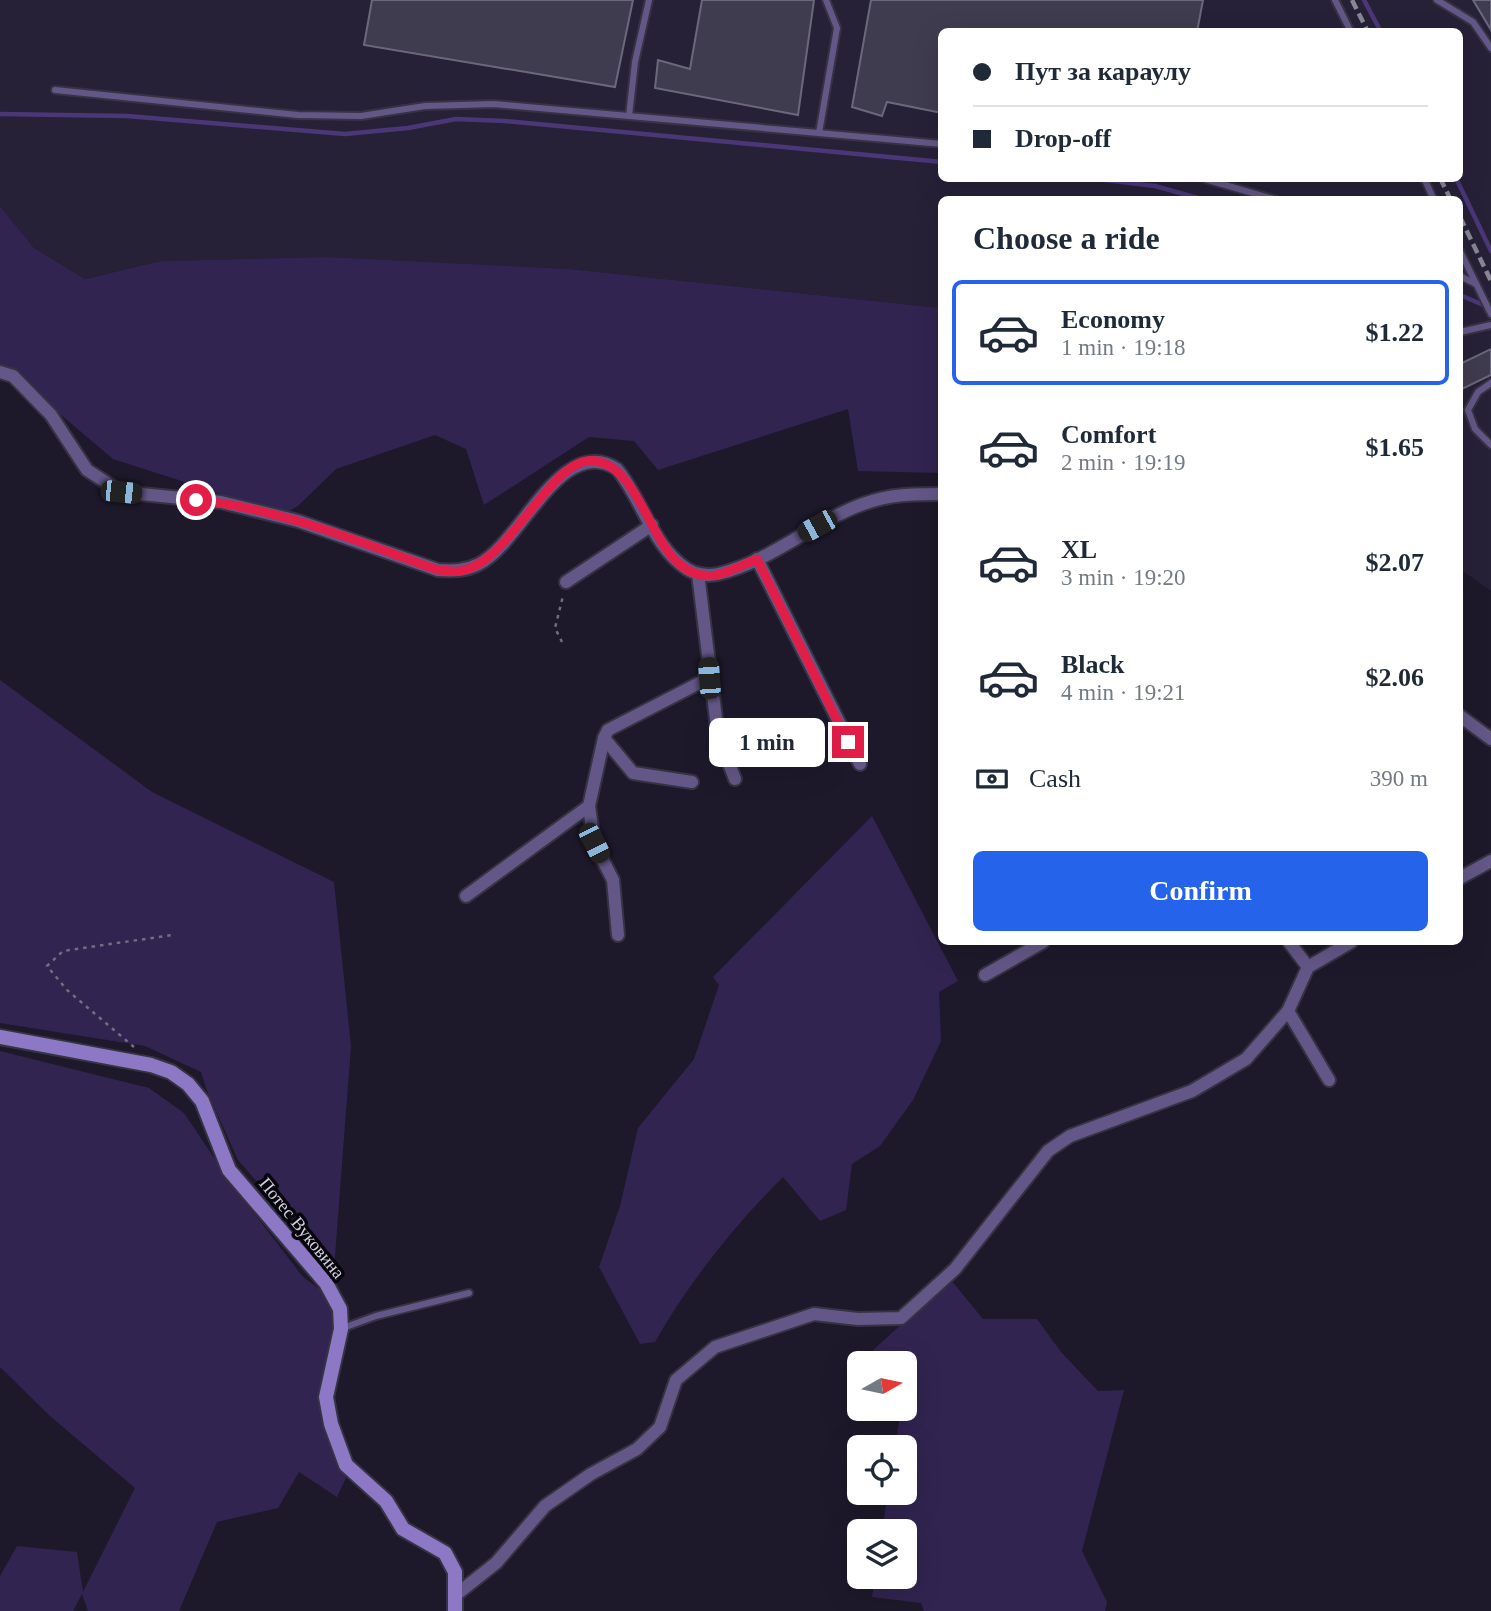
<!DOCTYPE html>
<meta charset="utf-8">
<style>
body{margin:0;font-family:"Times New Roman",serif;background:#f2f2f3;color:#1f2937;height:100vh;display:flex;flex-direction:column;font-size:26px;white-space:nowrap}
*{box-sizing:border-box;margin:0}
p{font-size:23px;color:#747a83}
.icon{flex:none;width:38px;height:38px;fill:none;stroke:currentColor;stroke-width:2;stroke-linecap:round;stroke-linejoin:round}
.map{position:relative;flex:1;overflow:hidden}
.side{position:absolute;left:938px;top:196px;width:525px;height:749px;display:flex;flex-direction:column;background:#fff;border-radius:10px;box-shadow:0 7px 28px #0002}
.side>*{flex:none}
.guide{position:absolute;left:938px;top:28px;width:525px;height:154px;border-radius:10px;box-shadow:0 7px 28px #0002;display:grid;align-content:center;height:154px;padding:0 35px;background:#fff}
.needle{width:46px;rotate:81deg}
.buttons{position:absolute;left:847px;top:1351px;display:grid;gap:14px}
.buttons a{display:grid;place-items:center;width:70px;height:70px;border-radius:10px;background:#fff;box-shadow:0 7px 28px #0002;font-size:35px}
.end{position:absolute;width:32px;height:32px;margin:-16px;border:9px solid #e11d48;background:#fff;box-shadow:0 0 0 4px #fff}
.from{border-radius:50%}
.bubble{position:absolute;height:49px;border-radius:10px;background:#fff;box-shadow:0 7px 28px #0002;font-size:23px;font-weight:800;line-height:49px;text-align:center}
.car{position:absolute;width:21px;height:42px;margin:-21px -10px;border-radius:9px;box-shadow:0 0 5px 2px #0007;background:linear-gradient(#222 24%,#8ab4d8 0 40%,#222 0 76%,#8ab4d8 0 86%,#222 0)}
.guide b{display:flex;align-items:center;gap:24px;height:66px;font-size:26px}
.guide b+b{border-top:2px solid #e0e1e3}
.guide i{width:18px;height:18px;background:#1f2937}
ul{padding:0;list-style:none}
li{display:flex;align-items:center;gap:21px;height:105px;margin:0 14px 10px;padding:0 21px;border:4px solid transparent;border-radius:10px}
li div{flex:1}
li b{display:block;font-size:26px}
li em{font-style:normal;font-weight:800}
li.active{border-color:#2563eb}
li>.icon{width:63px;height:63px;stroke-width:1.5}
h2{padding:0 35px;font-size:32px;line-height:84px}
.pay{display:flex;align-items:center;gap:18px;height:77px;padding:0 35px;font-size:26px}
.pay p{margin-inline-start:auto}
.action{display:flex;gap:14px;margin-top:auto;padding:14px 35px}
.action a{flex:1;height:80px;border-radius:10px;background:#2563eb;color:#fff;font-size:28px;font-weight:800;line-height:80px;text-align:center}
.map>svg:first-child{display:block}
.built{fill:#272138;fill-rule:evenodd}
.green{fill:#312450}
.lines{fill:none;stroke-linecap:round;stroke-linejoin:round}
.stream{stroke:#4a3778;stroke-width:4.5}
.building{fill:#403c4f;stroke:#6b677c;stroke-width:2}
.service-casing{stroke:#363343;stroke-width:10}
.minor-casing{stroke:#363343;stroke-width:16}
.secondary-casing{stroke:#363343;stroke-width:18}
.path{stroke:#716e7d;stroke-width:2.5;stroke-dasharray:3.5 5;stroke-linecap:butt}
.service{stroke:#635787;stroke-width:6}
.minor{stroke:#635787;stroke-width:12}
.secondary{stroke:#8c78c5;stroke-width:14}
.rail{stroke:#8a8795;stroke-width:4.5;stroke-dasharray:10 5;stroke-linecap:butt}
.route{stroke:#e11d48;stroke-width:9}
.labels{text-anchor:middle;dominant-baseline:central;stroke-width:7;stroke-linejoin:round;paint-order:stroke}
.street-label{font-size:18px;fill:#d3d1dd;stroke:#07060d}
</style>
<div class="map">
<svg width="1491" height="1611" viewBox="0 0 1491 1611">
<rect width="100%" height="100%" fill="#1d192a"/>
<path class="built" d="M0 0H1491V591L1460 569V200H942L941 308 569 269 327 257 161 261 85 279 34 248 0 206ZM942 32H1460V178H942Z"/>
<g class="green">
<path d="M0 206 34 248 85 279 161 261 327 257 569 269 941 308V473L858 471 848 409 658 470 634 441 589 437 484 505 466 449 435 435 336 469 298 506 284 514 113 459 14 375 0 367Z"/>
<path d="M0 680 152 792 334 882 351 1046 334 1269 238 1160 207 1091 201 1072 145 1046 0 1023Z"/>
<path d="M872 816 958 981 939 992 941 1041 913 1100 880 1146 852 1164 846 1210 820 1221 783 1177C734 1226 689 1282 655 1342L640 1344 599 1267 620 1206 638 1128 694 1059 719 985 713 977Z"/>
<path d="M0 1051 149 1088 184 1113 233 1186 303 1277 340 1304 341 1328 321 1378 325 1428 346 1478 337 1497 299 1472 278 1508 217 1522 179 1611H88L82 1594 73 1611H0V1576L17 1546 77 1552 83 1592 135 1488 50 1416 0 1367Z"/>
<path d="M951 1280 983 1319H1037L1061 1352 1098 1391 1124 1390 1082 1551 1107 1602 1105 1611H924L921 1603 872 1597 875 1577H905V1531H882L888 1493H905V1447H895L900 1416 898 1409H905V1363H881L873 1350Z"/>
</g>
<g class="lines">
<g class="stream">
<path d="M1364 0 1381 32"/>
<path d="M0 114 127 116 345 134 408 128 456 119 505 121 942 162"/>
<path d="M1088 178 1155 186 1205 200"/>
<path d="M1456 178 1491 251"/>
<path d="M1460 295 1488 307"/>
</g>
</g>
<g class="building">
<path d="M372 0H633L615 87 364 45Z"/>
<path d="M702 0H814L798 115 655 88 658 60 690 69Z"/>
<path d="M871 0H1203L1197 32H942V113L887 102 882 116 852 107Z"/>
<path d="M1473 0H1491V30Z"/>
<path d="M1491 349V375L1460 390V364Z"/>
</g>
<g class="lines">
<defs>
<g id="service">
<path d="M1335 0 1351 32"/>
<path d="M1437 0 1473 22 1491 48"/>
<path d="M55 90 298 115 361 116 425 106 494 104 942 144"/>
<path d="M629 116 635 62 649 0"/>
<path d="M819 133 837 28 826 0"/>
<path d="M1201 178 1277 200"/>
<path d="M1424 178 1434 200"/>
<path d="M1460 251 1491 314"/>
<path d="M1460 276 1476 284"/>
<path d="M1460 332 1491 325"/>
<path d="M1491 383 1478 392 1468 410 1475 429 1491 445"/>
<path d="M343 1328 376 1316 469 1293"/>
</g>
<g id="minor">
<path d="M0 372 13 376 51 415 87 470 121 492 221 502 298 521 438 570C453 571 465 571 479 564 522 542 561 433 617 469 642 499 653 547 687 569 696 575 709 576 718 574 770 562 813 522 863 504 891 494 912 494 942 494"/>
<path d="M757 559 860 764"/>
<path d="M698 574 718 735 735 779"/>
<path d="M566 582 652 525"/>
<path d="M1460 716 1491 739"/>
<path d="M604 738 633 773 692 782"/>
<path d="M1460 878 1491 861"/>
<path d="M466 896 589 806"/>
<path d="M618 935 613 880 594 843 589 806 604 738 608 730 709 678"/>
<path d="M1289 942 1308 967"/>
<path d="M985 975 1043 942"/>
<path d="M1288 1011 1329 1080"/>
<path d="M457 1594 496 1563 545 1506 591 1474 637 1449 660 1427 676 1380 715 1347 814 1314 858 1319 901 1318 955 1269 1048 1151 1070 1136 1192 1091 1246 1059 1288 1011 1308 967 1351 942"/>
</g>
<path id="secondary" d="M0 1037 151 1065 171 1072 188 1084 202 1101 229 1170 326 1283 340 1309 341 1329 326 1397 331 1424 346 1465 386 1501 403 1529 445 1553 455 1572V1611"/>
</defs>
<use href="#service" class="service-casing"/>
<use href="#minor" class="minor-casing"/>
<use href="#secondary" class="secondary-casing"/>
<g class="path">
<path d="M562 642 555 628 563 596"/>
<path d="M134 1047 67 990 47 966 63 951 172 935"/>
</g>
<use href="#service" class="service"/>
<use href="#minor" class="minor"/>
<use href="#secondary" class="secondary"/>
<g class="rail">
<path d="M1352 0 1368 32"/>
<path d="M1440 178 1451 200"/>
<path d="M1460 217 1491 281"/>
</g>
</g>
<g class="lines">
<path class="route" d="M196 500C279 508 359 542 438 570 444 570 452 572 459 571 511 565 551 453 596 461 650 470 652 586 717 575 730 572 744 564 757 559L848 742"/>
</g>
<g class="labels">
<g class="street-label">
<text transform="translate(302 1228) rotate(51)">Потес Вуковина</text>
</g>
</g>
</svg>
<div class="buttons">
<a><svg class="needle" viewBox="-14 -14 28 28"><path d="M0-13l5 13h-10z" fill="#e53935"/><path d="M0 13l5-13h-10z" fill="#747a83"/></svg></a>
<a><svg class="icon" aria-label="locate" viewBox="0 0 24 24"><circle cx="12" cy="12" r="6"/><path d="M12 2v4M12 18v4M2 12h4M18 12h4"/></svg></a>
<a><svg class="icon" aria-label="layers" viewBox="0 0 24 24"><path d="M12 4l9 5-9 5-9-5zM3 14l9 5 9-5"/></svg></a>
</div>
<i class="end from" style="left:196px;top:500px"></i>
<i class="end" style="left:848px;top:742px"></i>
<div class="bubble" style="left:709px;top:718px;width:116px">1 min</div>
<i class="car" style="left:121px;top:492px;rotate:96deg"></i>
<i class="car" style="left:817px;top:526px;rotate:241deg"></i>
<i class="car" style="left:709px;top:678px;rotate:356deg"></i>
<i class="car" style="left:594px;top:843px;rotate:153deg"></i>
<div class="guide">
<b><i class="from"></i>Пут за караулу</b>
<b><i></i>Drop-off</b>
</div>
<section class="side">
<h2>Choose a ride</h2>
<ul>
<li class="active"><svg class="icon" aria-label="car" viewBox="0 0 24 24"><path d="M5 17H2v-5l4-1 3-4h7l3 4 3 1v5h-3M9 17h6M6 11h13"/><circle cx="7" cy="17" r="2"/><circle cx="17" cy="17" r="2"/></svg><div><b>Economy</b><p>1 min · 19:18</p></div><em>$1.22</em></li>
<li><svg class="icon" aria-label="car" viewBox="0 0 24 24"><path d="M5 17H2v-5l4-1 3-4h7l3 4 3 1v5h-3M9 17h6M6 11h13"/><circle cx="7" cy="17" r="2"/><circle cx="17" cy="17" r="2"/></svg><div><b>Comfort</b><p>2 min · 19:19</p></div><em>$1.65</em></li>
<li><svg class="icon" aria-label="car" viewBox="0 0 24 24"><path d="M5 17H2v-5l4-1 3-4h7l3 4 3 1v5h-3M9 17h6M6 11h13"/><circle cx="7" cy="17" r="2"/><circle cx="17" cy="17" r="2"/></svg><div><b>XL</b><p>3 min · 19:20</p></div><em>$2.07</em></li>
<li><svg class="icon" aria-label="car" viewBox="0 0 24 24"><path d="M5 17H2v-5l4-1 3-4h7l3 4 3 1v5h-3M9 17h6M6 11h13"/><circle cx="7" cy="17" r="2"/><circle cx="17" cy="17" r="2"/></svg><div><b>Black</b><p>4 min · 19:21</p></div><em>$2.06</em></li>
</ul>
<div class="pay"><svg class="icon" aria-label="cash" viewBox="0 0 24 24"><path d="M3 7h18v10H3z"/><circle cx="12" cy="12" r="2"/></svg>Cash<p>390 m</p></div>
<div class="action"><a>Confirm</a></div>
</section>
</div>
